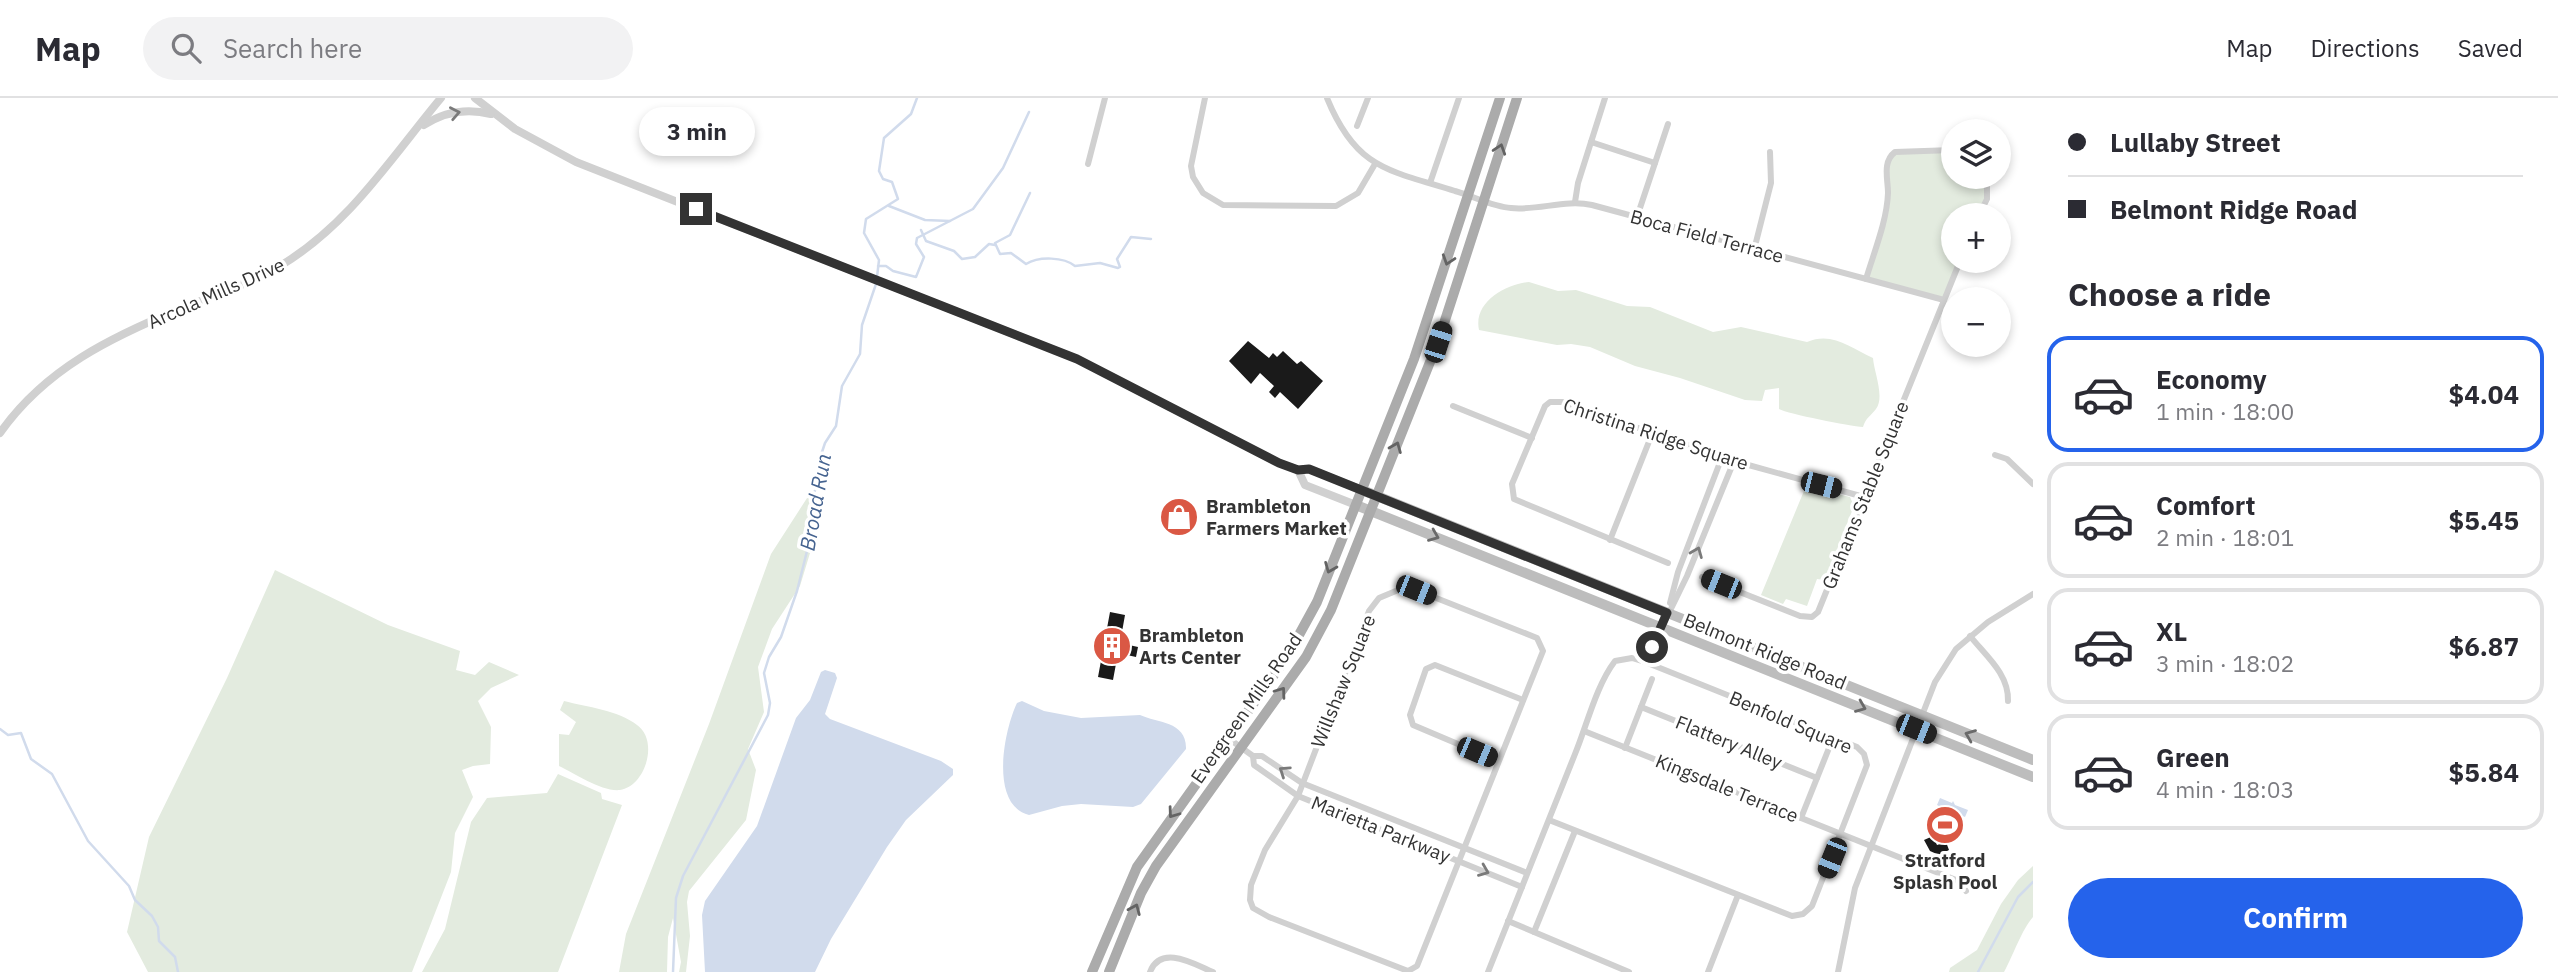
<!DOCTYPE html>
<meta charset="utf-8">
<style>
body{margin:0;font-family:"IBM Plex Sans",sans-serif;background:#f2f2f3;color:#2b2b33;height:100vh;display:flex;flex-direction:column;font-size:26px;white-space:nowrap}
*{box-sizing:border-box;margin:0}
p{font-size:23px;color:#7c7c81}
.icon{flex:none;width:38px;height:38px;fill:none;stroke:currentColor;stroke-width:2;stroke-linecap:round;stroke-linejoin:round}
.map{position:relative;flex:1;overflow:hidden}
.sheet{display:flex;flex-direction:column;background:#fff;width:525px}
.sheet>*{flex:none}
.top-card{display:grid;align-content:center;height:154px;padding:0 35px;background:#fff}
.buttons{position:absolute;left:1941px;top:21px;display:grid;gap:14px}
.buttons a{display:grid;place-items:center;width:70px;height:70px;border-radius:50%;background:#fff;box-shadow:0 4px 10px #0003;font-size:35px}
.end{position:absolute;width:32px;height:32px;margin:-16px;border:9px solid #333;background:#fff;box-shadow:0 0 0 4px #fff}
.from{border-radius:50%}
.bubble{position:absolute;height:49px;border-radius:24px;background:#fff;box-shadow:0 4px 10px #0003;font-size:23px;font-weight:700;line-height:49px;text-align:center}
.car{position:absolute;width:21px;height:42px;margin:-21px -10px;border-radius:9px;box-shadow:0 0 5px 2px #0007;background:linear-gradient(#222 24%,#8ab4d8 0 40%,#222 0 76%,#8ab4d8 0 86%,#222 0)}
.top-card b{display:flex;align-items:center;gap:24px;height:66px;font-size:26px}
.top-card b+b{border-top:2px solid #e1e1e2}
.top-card i{width:18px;height:18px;background:#2b2b33}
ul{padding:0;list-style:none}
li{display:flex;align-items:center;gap:21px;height:116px;margin:0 14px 10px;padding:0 21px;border:4px solid #e1e1e2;border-radius:21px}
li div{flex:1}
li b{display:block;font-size:26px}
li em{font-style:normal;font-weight:700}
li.selected{border-color:#2563eb}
li>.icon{width:63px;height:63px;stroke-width:1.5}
h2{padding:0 35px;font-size:32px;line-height:84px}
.button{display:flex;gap:14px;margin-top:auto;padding:14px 35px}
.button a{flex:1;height:80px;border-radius:42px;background:#2563eb;color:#fff;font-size:28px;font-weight:700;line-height:80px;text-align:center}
header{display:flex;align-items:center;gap:42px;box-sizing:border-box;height:98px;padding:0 35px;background:#fff;border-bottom:2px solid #e1e1e2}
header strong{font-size:33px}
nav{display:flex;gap:38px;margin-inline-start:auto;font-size:24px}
.search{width:490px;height:63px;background:#f2f2f3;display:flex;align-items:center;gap:18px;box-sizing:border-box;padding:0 24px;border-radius:38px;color:#7c7c81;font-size:26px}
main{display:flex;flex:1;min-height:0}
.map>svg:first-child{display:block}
.green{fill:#e3ebdf}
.water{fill:#d1dbec}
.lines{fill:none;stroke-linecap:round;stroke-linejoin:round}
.stream{stroke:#d1dbec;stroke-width:2.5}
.building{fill:#1a1a1a}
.minor{stroke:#d0d0d0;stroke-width:6}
.tertiary{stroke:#d0d0d0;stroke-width:8}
.secondary{stroke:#bdbdbd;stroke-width:10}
.primary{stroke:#ababab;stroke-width:10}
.oneway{stroke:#7a7a7a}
.oneway2{stroke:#636363}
.oneway3{stroke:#6a6a6a}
.route{stroke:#333;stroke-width:9}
.labels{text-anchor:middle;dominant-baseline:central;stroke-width:7;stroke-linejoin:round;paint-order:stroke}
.street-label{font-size:19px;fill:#333;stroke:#fff}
.poi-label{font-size:19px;font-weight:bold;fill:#333;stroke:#fff;text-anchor:start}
.water-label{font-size:21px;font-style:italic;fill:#456390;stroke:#fff}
</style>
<header>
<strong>Map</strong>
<div class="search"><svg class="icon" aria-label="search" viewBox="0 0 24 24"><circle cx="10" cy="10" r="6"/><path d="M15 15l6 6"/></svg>Search here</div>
<nav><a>Map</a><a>Directions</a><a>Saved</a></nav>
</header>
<main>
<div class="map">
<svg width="2033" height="874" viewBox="0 0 2033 874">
<rect width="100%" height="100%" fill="#fff"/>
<g class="green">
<path d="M1953 52V79H1987L1988 90 1979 117H1953V163H1960L1944 202 1866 181 1886 108 1887 65 1892 56Z"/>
<path d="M1529 184 1558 193 1576 192 1627 208 1650 209 1713 234 1741 229 1807 244C1832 233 1851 250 1873 260 1874 274 1885 299 1876 311 1871 318 1866 319 1863 329 1850 328 1788 316 1779 311V290L1765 292 1762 303 1745 302 1680 280 1635 268 1590 249 1571 246 1557 247 1479 232C1473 204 1506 186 1529 184Z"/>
<path d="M1806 388 1850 399 1854 408 1825 482 1817 481 1807 508 1786 501 1783 506 1761 497Z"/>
<path d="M809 397 824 409 800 488 772 531 758 569 764 614 748 651 756 672 746 722 689 793 687 804 690 838 686 874H679L681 864 673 820 668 839 667 874H619L626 836 709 626 771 456Z"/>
<path d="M275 472 388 527 460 553 456 572 475 577 489 564 519 577 491 590 478 603 491 629 490 666 473 668 462 672 473 699 455 735 451 774 412 874H148L127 834 149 739 227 580Z"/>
<path d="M564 603C587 609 618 612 637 627 659 642 646 688 620 692 602 694 576 676 559 668V636L569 637 576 624 560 612Z"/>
<path d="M558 676 601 695 602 701 622 707 558 874H422L445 831 471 724 487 700 547 695Z"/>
<path d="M2033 768V819C2022 831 2013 858 2004 874H1949L1950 870 1977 852 2001 806 2018 782Z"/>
</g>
<g class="water">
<path d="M825 572 835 575 837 580 825 616 830 621 941 663 953 671V677L906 722 887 749 831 841 815 874H705L702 817 705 803 757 728 796 620 810 602 821 574Z"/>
<path d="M1022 603 1044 613 1081 620 1140 617C1157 625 1187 623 1186 651L1141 706 1133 709 1081 706 1062 708 1029 717C989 707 1004 632 1017 605Z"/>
<path d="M1940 700 1952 705 1953 703 1955 707 1968 712 1965 719 1953 714 1952 717 1958 720 1949 741 1931 734 1941 711 1947 712 1937 707Z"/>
</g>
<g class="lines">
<g class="stream">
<path d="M1030 95 1010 137 995 145 1000 156 1011 155 1026 166C1039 158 1064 159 1075 168L1100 165 1118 170 1120 169 1117 161 1131 139 1151 141"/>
<path d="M889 108 925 122 950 123"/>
<path d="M921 132 926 143 954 153 962 161 975 159 989 146 995 147"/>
<path d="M878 168H886L893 173 916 179 924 159 916 146 917 140 973 111 1003 70 1029 14"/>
<path d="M877 179 879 162 864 135 866 121 898 101 892 84 883 81 879 73 884 40 911 16 917 0"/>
<path d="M0 631 8 637 21 635 31 661 52 676 88 743 129 788 135 802 152 818 158 829 159 843 175 859 178 874"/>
<path d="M673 874 676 800 683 778 768 617 770 605 764 575 769 559 781 539 797 493 812 433 811 403 824 369 822 354 825 345 836 328 842 288 860 256 862 227 876 186"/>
<path d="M1978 874 2018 799 2033 784"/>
</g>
</g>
<g class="building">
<path d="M1248 243 1269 260 1273 255 1277 259 1283 253 1297 266 1301 263 1323 283 1298 311 1280 294 1275 300 1269 294 1274 288 1260 275 1251 286 1229 263Z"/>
<path d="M1110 514 1125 517 1120 545 1138 549 1136 559 1118 555 1113 582 1098 579Z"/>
<path d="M1933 738 1937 747 1946 744 1949 752 1939 757 1930 753 1924 742Z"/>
</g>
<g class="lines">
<g class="minor">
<path d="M1205 0 1191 68 1193 79 1203 95 1223 107 1336 108 1358 95 1375 66"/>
<path d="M1327 0C1356 71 1388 72 1455 93 1473 98 1493 109 1511 110 1538 113 1565 101 1592 107L1944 202"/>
<path d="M1357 28 1368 0"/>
<path d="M1591 44 1655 65"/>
<path d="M1088 66 1105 0"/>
<path d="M1430 85 1459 0"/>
<path d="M1575 104 1578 85 1605 0"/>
<path d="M1979 117 1987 101V79"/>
<path d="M1637 119 1668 26"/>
<path d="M1754 152 1771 85 1770 54"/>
<path d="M1866 181C1874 154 1887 123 1888 95 1888 81 1882 64 1895 54L1953 52"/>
<path d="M1453 308 1532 340"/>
<path d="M1995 357 2007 361 2033 386"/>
<path d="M1610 442 1652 336"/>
<path d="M1668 465 1514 401 1512 386 1545 308 1550 304H1563L1734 363 1864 399"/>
<path d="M1702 479 1800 518 1812 519 1818 514 1960 163"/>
<path d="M1403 490 1416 492 1537 540 1543 553 1417 868 1408 873 1269 819 1253 810 1250 802 1251 787 1265 752 1298 698 1369 513 1379 500Z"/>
<path d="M1670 505 1678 474 1722 359"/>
<path d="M1970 538C1986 558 2009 576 2008 603"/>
<path d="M1645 564 1687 478 1734 363"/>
<path d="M1641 609 1817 680"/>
<path d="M1584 633 1961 784 1966 793"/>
<path d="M1228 640 1253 658H1262L1302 685 1527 775"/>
<path d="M1625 650 1652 581"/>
<path d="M1253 658 1254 667 1298 698 1522 789"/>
<path d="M1498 663 1413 627 1410 617 1426 571 1435 567 1523 602"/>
<path d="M1801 720 1833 640"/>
<path d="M1508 823 1629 874"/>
<path d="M1534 834 1575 733"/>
<path d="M1150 874C1161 846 1194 866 1213 874"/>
<path d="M1488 874C1517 801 1546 729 1575 656 1587 627 1596 588 1615 563L1632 560 1645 564 1857 649 1864 656 1867 667 1812 808 1803 816 1792 818 1549 722"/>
<path d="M1708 874 1738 797"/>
<path d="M1838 874 1855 790 1935 584 1956 551 1988 524 2033 496"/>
</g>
<g class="tertiary">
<path d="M475 0 515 31 576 64 1077 261 1279 365 1298 372 1309 371 1362 392"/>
<path d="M424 27C444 14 467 10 491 16"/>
<path d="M0 335C45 271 111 239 182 210 215 197 249 186 280 168 349 127 391 60 441 0"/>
<path d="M1298 372 1305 387 1356 407"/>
</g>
<g class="secondary">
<path d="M1362 392 2033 662"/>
<path d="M1356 407 2033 679"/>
</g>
<g class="primary">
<path d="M1092 874 1137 769 1288 557 1317 504 1414 261 1500 0"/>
<path d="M1109 874 1141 795 1156 768 1306 559 1331 512 1438 244 1517 0"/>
</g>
</g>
<defs><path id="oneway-chevron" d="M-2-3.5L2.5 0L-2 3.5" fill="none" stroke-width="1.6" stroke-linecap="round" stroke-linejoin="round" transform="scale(1.75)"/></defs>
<g class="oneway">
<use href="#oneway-chevron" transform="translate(455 15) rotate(-11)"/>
<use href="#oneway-chevron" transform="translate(1697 454) rotate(-68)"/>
<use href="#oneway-chevron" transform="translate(1284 673) rotate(-146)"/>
<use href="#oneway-chevron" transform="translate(1484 773) rotate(22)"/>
</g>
<g class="oneway2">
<use href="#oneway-chevron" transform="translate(1500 51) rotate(-72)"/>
<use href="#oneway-chevron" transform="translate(1448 162) rotate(108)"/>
<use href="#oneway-chevron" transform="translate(1396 349) rotate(-68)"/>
<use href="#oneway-chevron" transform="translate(1330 470) rotate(112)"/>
<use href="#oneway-chevron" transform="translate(1281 594) rotate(-54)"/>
<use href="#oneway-chevron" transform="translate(1173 715) rotate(126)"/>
<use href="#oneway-chevron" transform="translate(1135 811) rotate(-67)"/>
</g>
<g class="oneway3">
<use href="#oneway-chevron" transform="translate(1434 438) rotate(22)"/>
<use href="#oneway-chevron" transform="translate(1861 609) rotate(22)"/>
<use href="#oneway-chevron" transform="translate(1970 637) rotate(-158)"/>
</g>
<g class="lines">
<path class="route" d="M696 111 1077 261 1279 365 1298 372 1309 371 1667 515 1652 549"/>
</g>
<defs>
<symbol id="shop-disc" viewBox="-11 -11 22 22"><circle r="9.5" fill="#da5844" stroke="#fff"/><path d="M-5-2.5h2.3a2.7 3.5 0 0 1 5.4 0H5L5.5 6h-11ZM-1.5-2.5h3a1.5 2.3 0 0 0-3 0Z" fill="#fff"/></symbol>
<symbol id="building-disc" viewBox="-11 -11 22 22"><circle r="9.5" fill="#da5844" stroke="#fff"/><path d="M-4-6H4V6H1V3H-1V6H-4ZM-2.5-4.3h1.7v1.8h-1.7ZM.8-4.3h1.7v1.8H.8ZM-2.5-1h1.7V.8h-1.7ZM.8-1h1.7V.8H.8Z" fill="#fff"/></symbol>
<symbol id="stadium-disc" viewBox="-11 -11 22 22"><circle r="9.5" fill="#da5844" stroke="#fff"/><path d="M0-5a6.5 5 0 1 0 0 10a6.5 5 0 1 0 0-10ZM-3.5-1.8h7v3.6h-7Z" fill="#fff"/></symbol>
</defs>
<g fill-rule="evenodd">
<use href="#shop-disc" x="1157" y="397" width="44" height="44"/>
<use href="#building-disc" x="1090" y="526" width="44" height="44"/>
<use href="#stadium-disc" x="1923" y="705" width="44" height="44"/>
</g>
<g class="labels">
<g class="street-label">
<text transform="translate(1707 138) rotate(15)">Boca Field Terrace</text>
<text transform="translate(216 195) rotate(-24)">Arcola Mills Drive</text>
<text transform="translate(1656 336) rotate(18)">Christina Ridge Square</text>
<text transform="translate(1865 397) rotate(-68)">Grahams Stable Square</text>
<text transform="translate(1765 553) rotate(22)">Belmont Ridge Road</text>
<text transform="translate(1343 583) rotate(-68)">Willshaw Square</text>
<text transform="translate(1246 610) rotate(-55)">Evergreen Mills Road</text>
<text transform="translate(1791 624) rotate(23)">Benfold Square</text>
<text transform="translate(1729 644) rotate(22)">Flattery Alley</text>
<text transform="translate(1727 690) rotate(22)">Kingsdale Terrace</text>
<text transform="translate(1381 731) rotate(22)">Marietta Parkway</text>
</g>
<g class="poi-label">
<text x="1206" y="408">Brambleton<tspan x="1206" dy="22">Farmers Market</tspan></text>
<text x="1139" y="537">Brambleton<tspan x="1139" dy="22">Arts Center</tspan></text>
<text x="1945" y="762" text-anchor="middle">Stratford<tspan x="1945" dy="22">Splash Pool</tspan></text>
</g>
<g class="water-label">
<text transform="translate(815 404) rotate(-80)">Broad Run</text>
</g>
</g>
</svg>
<div class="buttons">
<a><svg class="icon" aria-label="layers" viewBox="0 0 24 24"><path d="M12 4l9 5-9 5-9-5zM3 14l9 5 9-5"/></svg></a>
<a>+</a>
<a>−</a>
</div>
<i class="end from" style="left:1652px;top:549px"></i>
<i class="end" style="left:696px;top:111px"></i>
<div class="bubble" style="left:639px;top:9px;width:116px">3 min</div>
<i class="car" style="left:1438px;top:244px;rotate:18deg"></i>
<i class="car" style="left:1821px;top:387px;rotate:104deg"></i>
<i class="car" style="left:1721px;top:486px;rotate:292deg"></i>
<i class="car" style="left:1416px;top:492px;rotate:112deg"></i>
<i class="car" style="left:1916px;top:631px;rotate:112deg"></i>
<i class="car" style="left:1477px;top:654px;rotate:113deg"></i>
<i class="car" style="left:1832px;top:760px;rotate:202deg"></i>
</div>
<section class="sheet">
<div class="top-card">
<b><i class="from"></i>Lullaby Street</b>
<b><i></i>Belmont Ridge Road</b>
</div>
<h2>Choose a ride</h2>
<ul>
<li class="selected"><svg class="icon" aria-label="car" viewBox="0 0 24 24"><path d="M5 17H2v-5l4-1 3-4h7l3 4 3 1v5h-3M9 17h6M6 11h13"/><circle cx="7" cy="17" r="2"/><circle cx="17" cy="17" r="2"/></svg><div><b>Economy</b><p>1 min · 18:00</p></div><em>$4.04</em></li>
<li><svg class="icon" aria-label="car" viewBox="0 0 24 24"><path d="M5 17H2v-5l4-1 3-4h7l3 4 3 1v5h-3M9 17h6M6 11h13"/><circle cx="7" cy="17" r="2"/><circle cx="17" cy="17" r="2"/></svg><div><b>Comfort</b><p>2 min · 18:01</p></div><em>$5.45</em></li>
<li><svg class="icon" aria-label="car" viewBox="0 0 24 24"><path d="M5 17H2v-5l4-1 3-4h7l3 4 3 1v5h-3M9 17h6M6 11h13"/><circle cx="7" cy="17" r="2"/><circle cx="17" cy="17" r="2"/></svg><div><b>XL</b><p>3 min · 18:02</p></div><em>$6.87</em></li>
<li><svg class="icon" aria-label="car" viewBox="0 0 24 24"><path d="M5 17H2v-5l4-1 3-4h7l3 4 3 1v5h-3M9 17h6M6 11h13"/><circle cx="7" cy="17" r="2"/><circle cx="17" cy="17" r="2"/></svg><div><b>Green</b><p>4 min · 18:03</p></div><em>$5.84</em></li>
</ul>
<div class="button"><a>Confirm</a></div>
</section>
</main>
